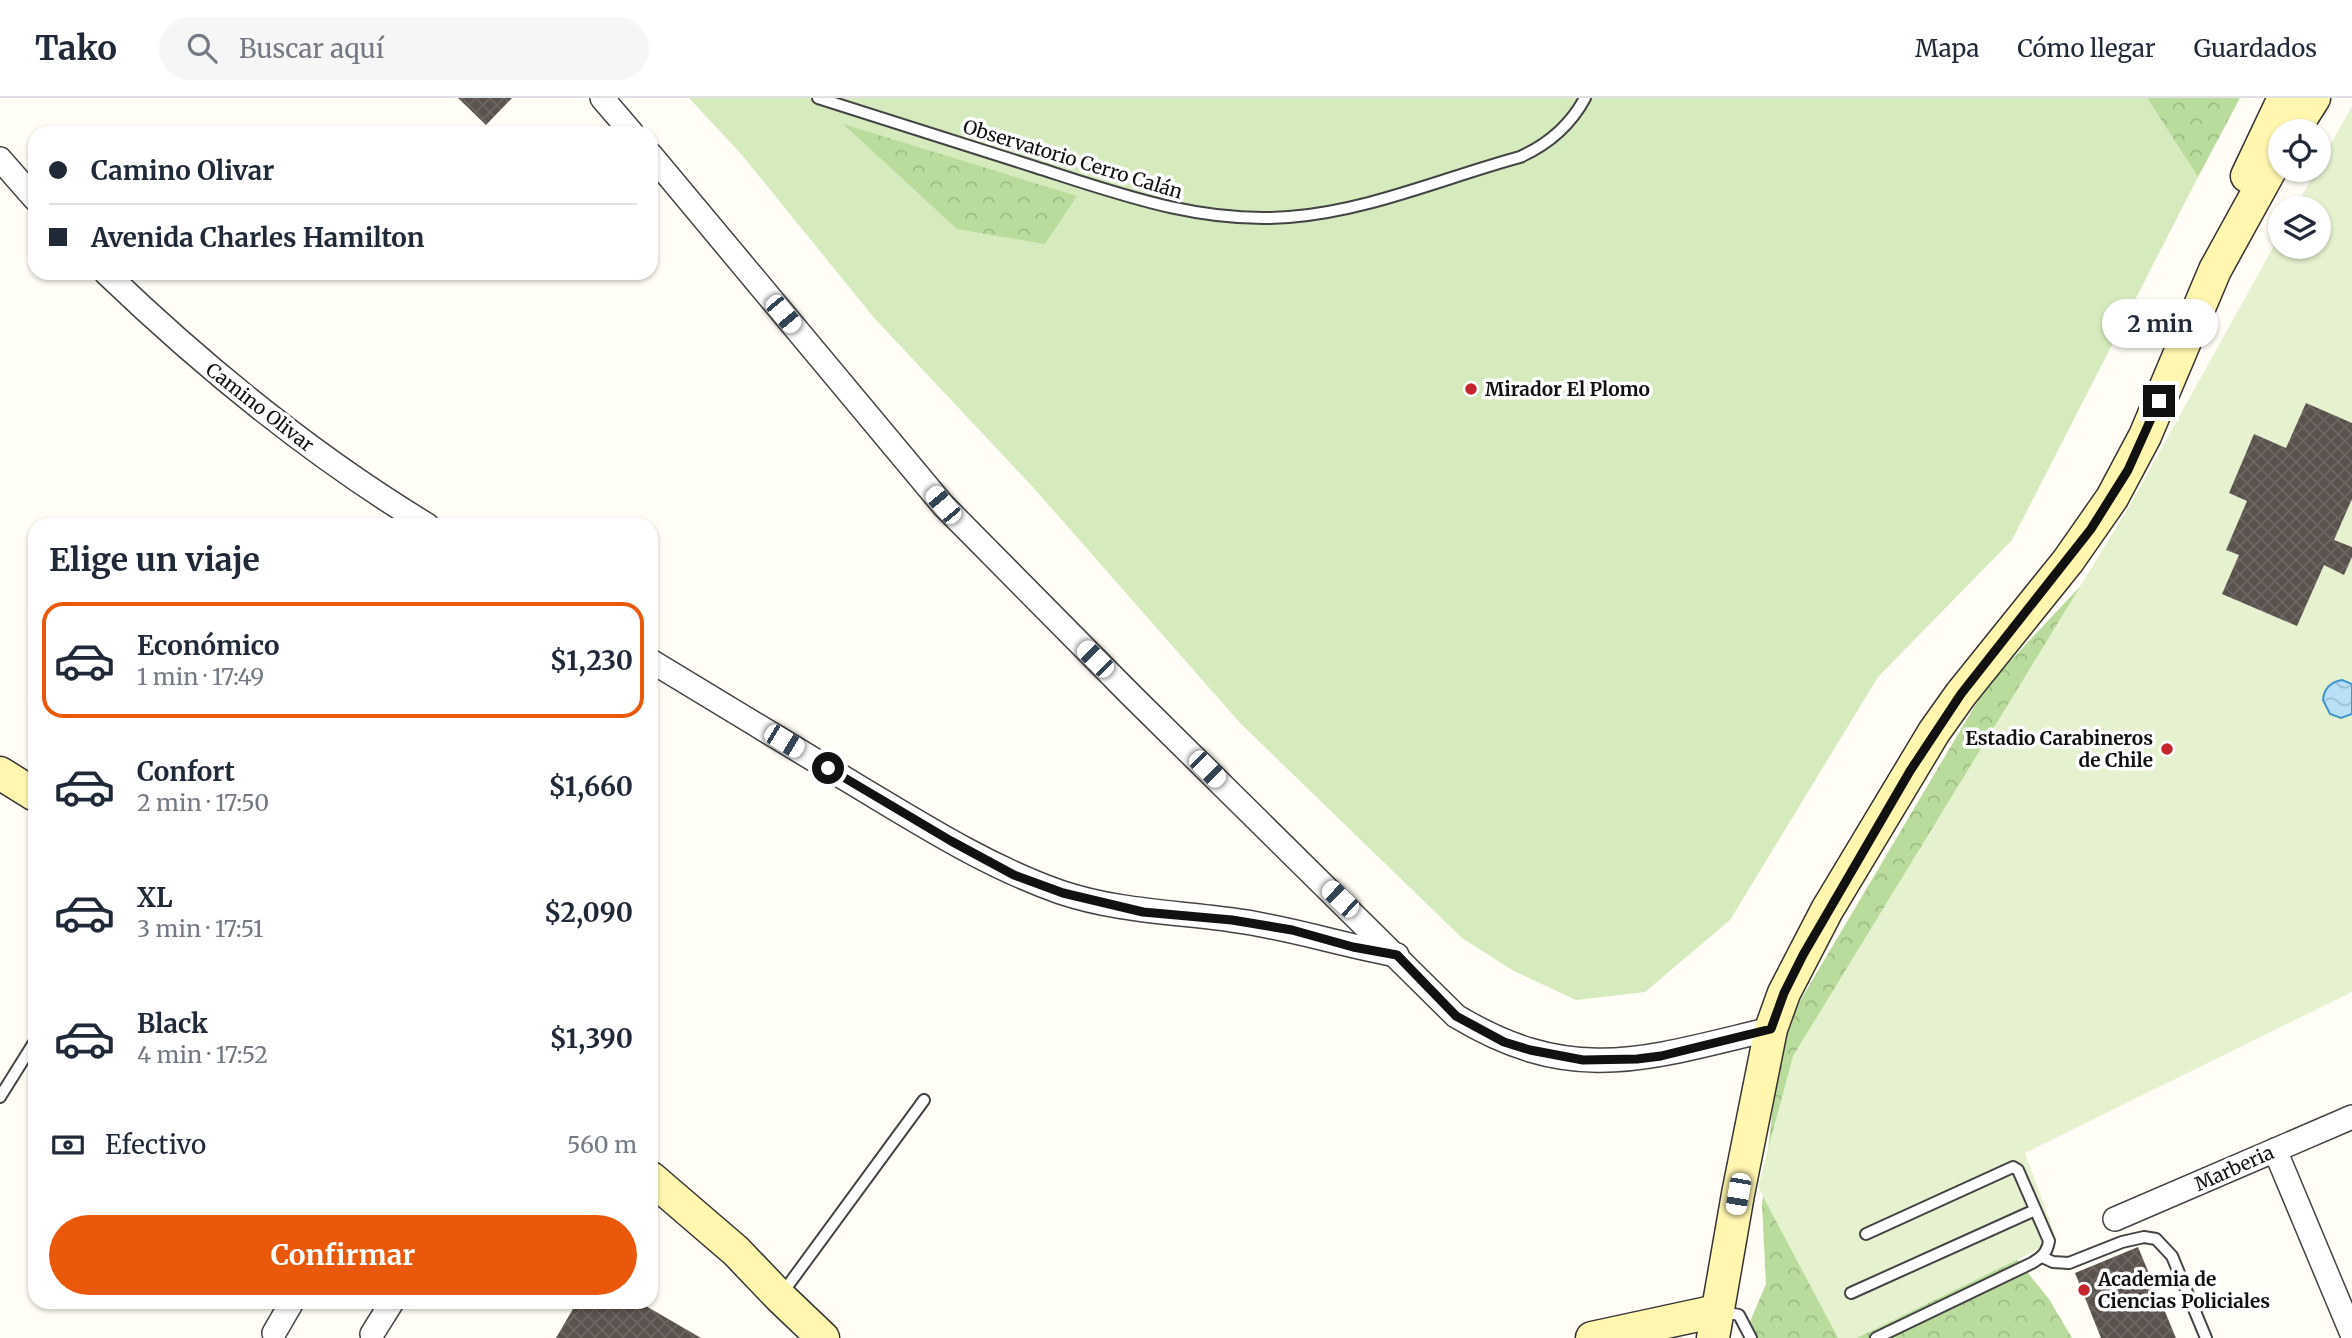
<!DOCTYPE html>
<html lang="es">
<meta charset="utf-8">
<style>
body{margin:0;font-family:Merriweather,serif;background:#f6f6f7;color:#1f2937;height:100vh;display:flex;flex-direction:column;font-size:26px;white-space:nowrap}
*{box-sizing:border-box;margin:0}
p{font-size:23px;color:#747a83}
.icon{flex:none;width:38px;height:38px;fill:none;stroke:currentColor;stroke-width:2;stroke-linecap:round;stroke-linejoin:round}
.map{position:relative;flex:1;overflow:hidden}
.side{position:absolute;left:28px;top:420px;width:630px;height:791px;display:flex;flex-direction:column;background:#fff;border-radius:21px;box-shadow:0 2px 5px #0004}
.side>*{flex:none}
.guide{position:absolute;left:28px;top:28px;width:630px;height:154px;border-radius:21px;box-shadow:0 2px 5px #0004;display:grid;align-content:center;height:154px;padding:0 21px;background:#fff}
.controls{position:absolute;left:2268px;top:21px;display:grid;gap:14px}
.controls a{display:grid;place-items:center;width:63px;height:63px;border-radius:50%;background:#fff;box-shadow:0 2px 5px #0004;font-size:35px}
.end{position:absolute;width:32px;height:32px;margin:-16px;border:9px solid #111;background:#fff;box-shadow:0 0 0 4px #fff}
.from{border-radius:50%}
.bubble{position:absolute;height:49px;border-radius:24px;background:#fff;box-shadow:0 2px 5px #0004;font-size:23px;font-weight:700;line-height:49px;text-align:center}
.car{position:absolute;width:21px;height:42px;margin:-21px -10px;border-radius:9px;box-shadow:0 0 5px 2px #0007;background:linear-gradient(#fff 24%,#345 0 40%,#fff 0 76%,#345 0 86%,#fff 0)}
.guide b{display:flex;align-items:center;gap:24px;height:66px;font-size:26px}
.guide b+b{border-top:2px solid #e0e1e3}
.guide i{width:18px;height:18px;background:#1f2937}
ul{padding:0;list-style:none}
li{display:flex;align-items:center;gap:21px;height:116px;margin:0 14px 10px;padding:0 7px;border:4px solid transparent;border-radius:21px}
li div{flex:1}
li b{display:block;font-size:26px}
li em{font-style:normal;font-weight:700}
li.active{border-color:#ea580c}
li>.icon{width:63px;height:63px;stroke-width:1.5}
h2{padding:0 21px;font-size:32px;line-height:84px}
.pay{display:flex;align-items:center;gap:18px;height:77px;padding:0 21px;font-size:26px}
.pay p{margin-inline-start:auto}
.action{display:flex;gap:14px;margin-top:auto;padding:14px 21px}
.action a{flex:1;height:80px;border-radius:42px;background:#ea580c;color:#fff;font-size:28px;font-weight:700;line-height:80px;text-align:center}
header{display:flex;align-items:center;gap:42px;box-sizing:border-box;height:98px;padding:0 35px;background:#fff;border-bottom:2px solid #e0e1e3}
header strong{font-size:33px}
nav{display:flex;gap:38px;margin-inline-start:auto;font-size:24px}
.search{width:490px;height:63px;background:#f6f6f7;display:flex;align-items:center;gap:18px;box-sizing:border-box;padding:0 24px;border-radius:38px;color:#747a83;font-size:26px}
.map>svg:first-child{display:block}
.grass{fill:#d5ebbd}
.forest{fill:url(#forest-crowns)}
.pitch{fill:#e6f2cf}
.water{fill:url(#water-waves);stroke:#3f96cf;stroke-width:2}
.building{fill:url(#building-cross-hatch)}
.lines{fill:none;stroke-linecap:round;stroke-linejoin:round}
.lane-casing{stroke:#444;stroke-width:14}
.street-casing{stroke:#444;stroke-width:26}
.secondary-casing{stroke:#333;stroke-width:35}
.lane{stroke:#fff;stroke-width:10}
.street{stroke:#fff;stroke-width:23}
.secondary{stroke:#fff6b0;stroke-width:32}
.route{stroke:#111;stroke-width:9}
.poi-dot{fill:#c4262e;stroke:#fff;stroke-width:2.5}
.labels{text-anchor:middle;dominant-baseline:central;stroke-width:7;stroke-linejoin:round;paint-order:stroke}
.street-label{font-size:19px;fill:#111;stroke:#fff}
.poi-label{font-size:19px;font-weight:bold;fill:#111;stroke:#fff;text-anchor:start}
</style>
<header>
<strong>Tako</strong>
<div class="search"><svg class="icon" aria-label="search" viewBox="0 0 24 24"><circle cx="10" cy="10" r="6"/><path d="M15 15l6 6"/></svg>Buscar aquí</div>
<nav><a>Mapa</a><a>Cómo llegar</a><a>Guardados</a></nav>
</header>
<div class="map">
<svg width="2352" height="1240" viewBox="0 0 2352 1240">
<defs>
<pattern id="forest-crowns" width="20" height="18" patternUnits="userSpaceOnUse" patternTransform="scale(1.75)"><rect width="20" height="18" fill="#b9dc9c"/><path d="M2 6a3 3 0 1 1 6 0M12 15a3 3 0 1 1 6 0" fill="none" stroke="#9ebc85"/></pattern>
<pattern id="water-waves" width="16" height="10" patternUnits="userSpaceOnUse" patternTransform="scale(1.75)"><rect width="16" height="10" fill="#b9e0f7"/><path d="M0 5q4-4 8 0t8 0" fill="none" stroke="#9ebfd3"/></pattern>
<pattern id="building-cross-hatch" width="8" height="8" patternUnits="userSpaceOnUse" patternTransform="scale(1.75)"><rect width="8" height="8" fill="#5a524d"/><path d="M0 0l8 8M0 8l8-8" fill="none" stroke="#6d6662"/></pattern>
</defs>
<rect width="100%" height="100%" fill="#fffdf5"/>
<path class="grass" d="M689 0H2147L2198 79 2012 442 1878 579 1730 822 1645 894 1576 902 1512 872 1462 840 1241 626 1031 387 875 221 742 57Z"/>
<g class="forest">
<path d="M2147 0H2240L2198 79Z"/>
<path d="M843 26 1077 98 1045 146 957 131Z"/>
<path d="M2088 480 1969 721 2015 1159 2049 1201 2072 1240H1743L1766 1186 1762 1107 1781 935 1986 589Z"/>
</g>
<path class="pitch" d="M2352 8V894L2025 1055 2057 1142 1857 1240H1838L1758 1089 1793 958 2130 407 2280 137V149H2319V110H2295L2316 72H2319V67Z"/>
<path class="water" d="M2342 582 2352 586V616L2341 620 2330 616 2323 602C2324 590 2331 584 2342 582Z"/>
<g class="building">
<path d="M458 0H512L486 27Z"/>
<path d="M2306 305 2352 325V401L2334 442 2352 449V459L2344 477 2324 467 2297 528 2222 496 2239 457 2226 452 2247 403 2229 395 2254 336 2286 350Z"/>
<path d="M2138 1149 2176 1240H2101L2075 1175Z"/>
<path d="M577 1204H639L701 1240H556Z"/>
</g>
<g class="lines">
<defs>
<g id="lane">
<path d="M818 0C890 23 963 46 1035 69 1119 96 1200 126 1289 119 1368 113 1443 80 1520 59 1549 46 1570 28 1585 0"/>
<path d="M0 999 35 943"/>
<path d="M1866 1136 2013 1069 2018 1072 2049 1143C2047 1155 2042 1159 2032 1165L1876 1240"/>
<path d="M2042 1159 2053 1164 2069 1165 2122 1144 2144 1139 2156 1141 2172 1158 2206 1240"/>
<path d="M1851 1195 2035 1112"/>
<path d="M781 1197 924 1002"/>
<path d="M1719 1213 1739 1217 1751 1240"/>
</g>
<g id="street">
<path d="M602 0 632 35"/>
<path d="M651 57 943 407 1131 597 1456 918C1573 989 1648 960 1771 931"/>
<path d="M0 61 35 101"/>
<path d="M106 175C205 270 310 356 427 427"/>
<path d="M651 563C720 605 790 647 859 689 924 728 989 769 1060 794 1116 813 1174 814 1232 822 1288 829 1341 847 1397 857"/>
<path d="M2275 1052 2352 1236"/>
<path d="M2115 1121 2352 1019"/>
<path d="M274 1235 292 1204"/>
<path d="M372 1236 392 1204"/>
</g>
<g id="secondary">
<path d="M2293 33 2314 0"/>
<path d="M2247 78 2284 0"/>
<path d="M0 675 35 697"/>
<path d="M651 1080 736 1153 780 1199 823 1240"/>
<path d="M1592 1240 1717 1213"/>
<path d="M1713 1240 1738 1096 1771 931 1784 895 1827 812 1934 634 1961 596 2068 463 2112 400 2145 338 2215 172 2280 54"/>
</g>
</defs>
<use href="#lane" class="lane-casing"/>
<use href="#street" class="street-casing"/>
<use href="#secondary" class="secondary-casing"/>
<use href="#lane" class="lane"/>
<use href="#street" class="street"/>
<use href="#secondary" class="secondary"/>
</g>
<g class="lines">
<path class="route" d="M828 670 951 743 1014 777 1063 795 1143 814 1232 822 1292 832 1353 849 1397 857 1456 918 1504 944 1530 952 1583 962 1637 961 1661 958 1771 931 1784 895 1803 857 1910 673 1961 596 2091 431 2128 372 2159 303"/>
</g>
<g class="poi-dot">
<circle cx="1471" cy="291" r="7"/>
<circle cx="2167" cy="651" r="7"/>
<circle cx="2084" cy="1192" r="7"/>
</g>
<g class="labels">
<g class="street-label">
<text transform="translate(1073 61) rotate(17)">Observatorio Cerro Calán</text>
<text transform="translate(260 309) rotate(38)">Camino Olivar</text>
<text transform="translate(2234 1070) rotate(-24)">Marberia</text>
</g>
<g class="poi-label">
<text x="1485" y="291">Mirador El Plomo</text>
<text x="2153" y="640" text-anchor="end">Estadio Carabineros<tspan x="2153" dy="22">de Chile</tspan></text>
<text x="2098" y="1181">Academia de<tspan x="2098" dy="22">Ciencias Policiales</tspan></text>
</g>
</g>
</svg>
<div class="controls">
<a><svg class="icon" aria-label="locate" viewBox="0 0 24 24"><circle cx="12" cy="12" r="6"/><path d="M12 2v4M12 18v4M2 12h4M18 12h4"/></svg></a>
<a><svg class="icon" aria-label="layers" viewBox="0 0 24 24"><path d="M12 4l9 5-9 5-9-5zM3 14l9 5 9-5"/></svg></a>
</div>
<i class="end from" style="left:828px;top:670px"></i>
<i class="end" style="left:2159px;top:303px"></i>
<div class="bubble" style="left:2102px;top:201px;width:116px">2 min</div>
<i class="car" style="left:783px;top:216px;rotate:140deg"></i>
<i class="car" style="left:943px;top:407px;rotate:320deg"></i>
<i class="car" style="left:1095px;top:561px;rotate:315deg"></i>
<i class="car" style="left:784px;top:643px;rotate:121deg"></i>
<i class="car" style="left:1207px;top:671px;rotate:135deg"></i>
<i class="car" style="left:1340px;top:801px;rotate:314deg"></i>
<i class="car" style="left:1738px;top:1096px;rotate:190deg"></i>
<div class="guide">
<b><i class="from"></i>Camino Olivar</b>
<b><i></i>Avenida Charles Hamilton</b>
</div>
<section class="side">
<h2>Elige un viaje</h2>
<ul>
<li class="active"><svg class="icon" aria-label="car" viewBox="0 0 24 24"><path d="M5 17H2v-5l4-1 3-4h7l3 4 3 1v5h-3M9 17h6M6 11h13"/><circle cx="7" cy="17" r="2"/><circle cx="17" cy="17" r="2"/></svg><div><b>Económico</b><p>1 min · 17:49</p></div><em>$1,230</em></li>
<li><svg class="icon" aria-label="car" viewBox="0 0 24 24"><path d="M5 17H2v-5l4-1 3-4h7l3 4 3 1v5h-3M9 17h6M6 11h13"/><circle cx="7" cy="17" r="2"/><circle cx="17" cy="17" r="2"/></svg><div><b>Confort</b><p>2 min · 17:50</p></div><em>$1,660</em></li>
<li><svg class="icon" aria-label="car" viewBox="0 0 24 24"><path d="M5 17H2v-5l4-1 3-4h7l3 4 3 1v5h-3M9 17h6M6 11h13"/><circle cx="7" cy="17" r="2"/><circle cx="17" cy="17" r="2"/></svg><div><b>XL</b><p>3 min · 17:51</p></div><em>$2,090</em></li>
<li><svg class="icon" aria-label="car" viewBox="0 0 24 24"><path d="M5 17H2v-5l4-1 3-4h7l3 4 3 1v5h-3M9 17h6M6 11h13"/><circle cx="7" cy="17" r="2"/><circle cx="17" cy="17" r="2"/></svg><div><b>Black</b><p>4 min · 17:52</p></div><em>$1,390</em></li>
</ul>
<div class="pay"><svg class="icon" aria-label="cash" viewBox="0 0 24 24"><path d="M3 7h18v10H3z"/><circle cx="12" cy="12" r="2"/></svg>Efectivo<p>560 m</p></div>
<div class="action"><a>Confirmar</a></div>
</section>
</div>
